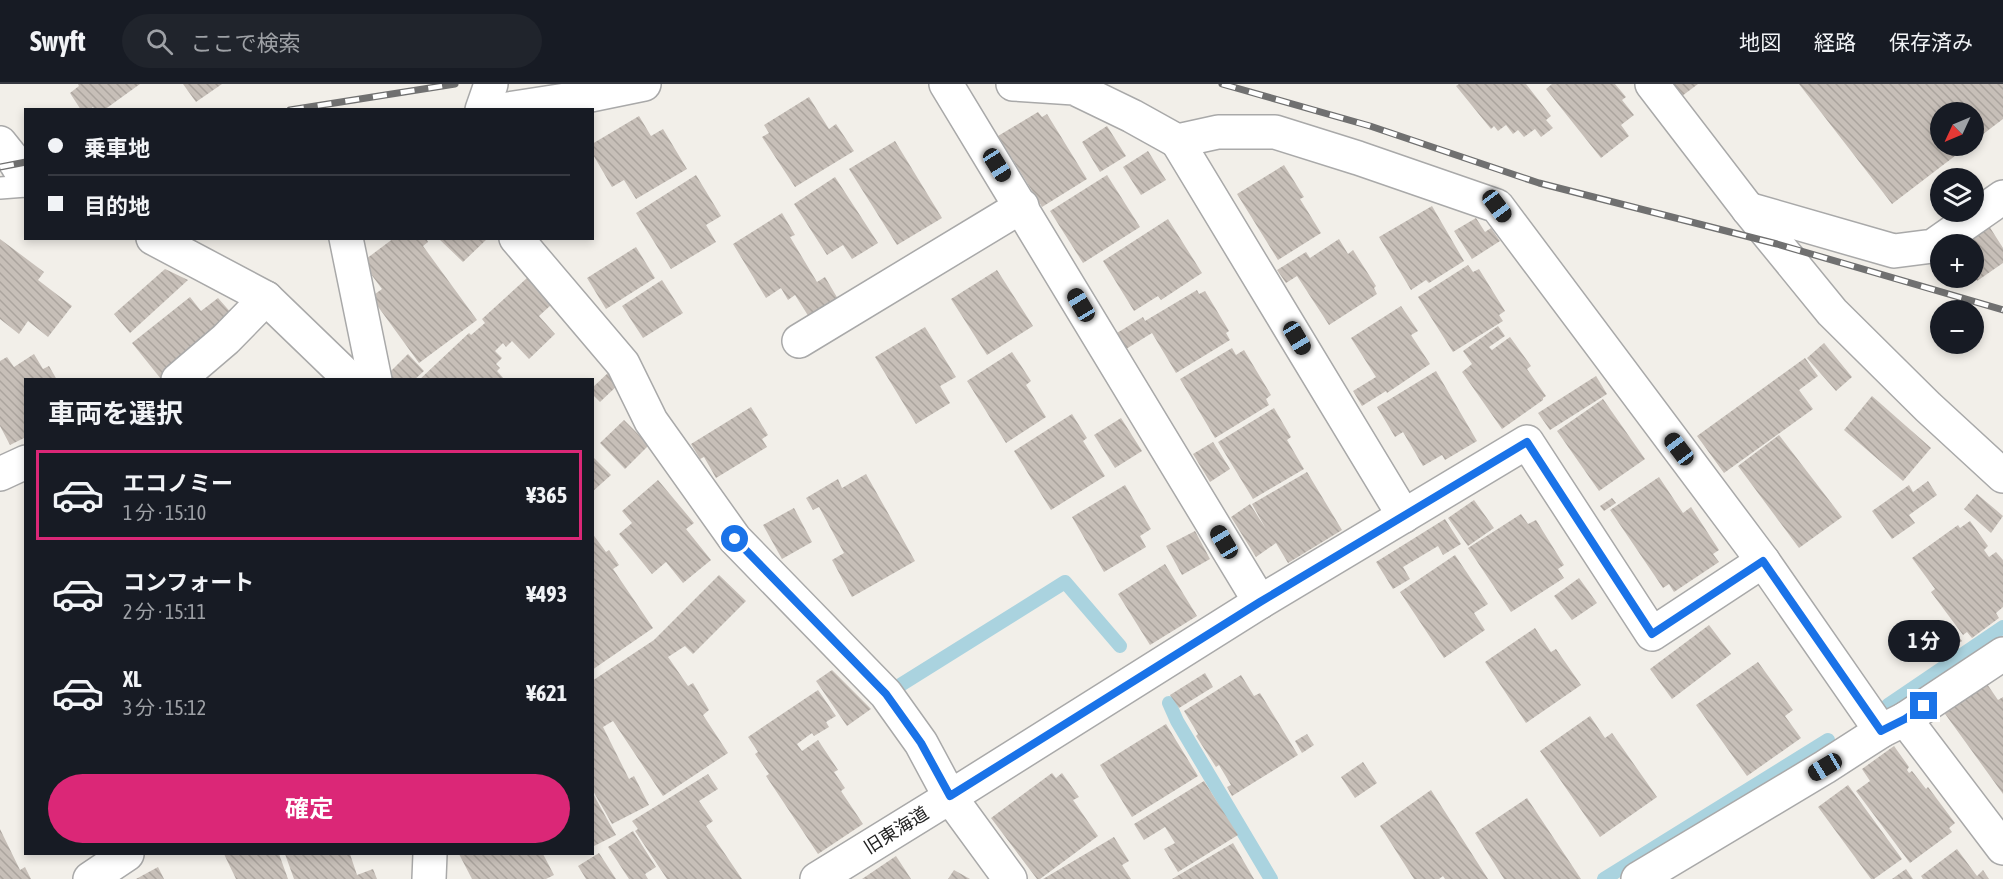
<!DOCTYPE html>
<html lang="ja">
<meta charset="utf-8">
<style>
body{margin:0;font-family:"Asap Condensed","Noto Sans JP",sans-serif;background:#20242c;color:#f1f3f6;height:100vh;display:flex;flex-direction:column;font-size:22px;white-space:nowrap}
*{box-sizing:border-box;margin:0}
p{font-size:20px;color:#9ea1a6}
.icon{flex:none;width:33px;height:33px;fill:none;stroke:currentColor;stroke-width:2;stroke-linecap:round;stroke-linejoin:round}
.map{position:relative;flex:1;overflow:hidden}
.drawer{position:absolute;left:24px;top:294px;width:570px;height:477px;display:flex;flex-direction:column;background:#171b24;border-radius:0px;box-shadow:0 3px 9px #0003}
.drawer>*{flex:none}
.guide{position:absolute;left:24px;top:24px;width:570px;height:132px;border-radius:0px;box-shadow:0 3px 9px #0003;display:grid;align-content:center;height:132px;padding:0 24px;background:#171b24}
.needle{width:39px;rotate:226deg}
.buttons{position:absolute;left:1930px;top:18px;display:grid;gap:12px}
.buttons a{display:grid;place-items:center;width:54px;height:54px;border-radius:50%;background:#171b24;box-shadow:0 3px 9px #0003;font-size:30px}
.end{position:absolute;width:27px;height:27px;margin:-14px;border:8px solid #1a73e8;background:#fff;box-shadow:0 0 0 3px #fff}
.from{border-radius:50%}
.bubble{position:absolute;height:42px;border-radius:21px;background:#171b24;box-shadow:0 3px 9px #0003;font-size:20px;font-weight:700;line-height:42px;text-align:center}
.car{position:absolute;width:18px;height:36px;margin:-18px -9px;border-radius:8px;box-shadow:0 0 4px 2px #0007;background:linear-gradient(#222 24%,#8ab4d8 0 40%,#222 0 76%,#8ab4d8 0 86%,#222 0)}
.guide b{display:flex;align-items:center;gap:21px;height:57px;font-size:22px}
.guide b+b{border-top:2px solid #363941}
.guide i{width:15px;height:15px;background:#f1f3f6}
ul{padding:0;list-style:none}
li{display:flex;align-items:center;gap:18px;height:90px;margin:0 12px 9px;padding:0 12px;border:3px solid transparent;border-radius:0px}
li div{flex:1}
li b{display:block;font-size:22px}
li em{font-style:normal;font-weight:700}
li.selected{border-color:#db2777}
li>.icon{width:54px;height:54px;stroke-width:1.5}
h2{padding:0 24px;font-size:27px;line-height:72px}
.button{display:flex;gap:12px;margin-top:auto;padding:12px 24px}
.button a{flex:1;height:69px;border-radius:36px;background:#db2777;color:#fff;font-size:24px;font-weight:700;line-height:69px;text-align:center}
header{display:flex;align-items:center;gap:36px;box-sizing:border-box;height:84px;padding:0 30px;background:#171b24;border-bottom:2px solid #363941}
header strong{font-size:28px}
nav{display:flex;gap:33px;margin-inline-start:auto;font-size:21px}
.search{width:420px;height:54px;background:#20242c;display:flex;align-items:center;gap:15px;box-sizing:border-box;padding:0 21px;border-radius:33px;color:#9ea1a6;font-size:22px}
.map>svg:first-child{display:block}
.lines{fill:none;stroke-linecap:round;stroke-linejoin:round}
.stream{stroke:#aad3df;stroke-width:14}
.building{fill:url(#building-back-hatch)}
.service-casing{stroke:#a9a9a9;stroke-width:24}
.pedestrian-casing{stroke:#a9a9a9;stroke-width:36}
.minor-casing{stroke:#a9a9a9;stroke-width:36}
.service{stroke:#fff;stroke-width:21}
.pedestrian{stroke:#fff;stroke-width:33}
.minor{stroke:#fff;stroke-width:33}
.rail-casing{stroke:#707070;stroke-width:7}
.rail{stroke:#fff;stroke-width:4.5;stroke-dasharray:14;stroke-linecap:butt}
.route{stroke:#1a73e8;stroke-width:8}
.labels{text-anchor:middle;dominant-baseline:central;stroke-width:4.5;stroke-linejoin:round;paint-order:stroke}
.street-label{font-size:18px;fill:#222;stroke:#fff}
</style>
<header>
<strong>Swyft</strong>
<div class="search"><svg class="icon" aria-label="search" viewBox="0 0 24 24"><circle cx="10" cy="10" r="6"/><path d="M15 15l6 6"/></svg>ここで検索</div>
<nav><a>地図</a><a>経路</a><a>保存済み</a></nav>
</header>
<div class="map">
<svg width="2003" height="795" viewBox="0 0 2003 795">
<defs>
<pattern id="building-back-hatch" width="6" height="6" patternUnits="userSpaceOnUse" patternTransform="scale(1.5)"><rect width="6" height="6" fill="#c7bfb8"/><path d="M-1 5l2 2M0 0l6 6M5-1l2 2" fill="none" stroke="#aba49e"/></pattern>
</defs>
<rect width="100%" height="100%" fill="#f2efe9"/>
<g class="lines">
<g class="stream">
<path d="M886 610 1065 498 1120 562"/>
<path d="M1169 619 1177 637 1271 795"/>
<path d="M1888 621 2003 543"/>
<path d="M1604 795 1828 656"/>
</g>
</g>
<g class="building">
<path d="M78 0H140L104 26H95L93 23 89 26H81L70 9 79 2Z"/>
<path d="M183 0H222L196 18Z"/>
<path d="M1459 0H1526L1551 32 1546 36 1553 44 1541 53 1535 45 1524 53 1518 46 1513 50 1506 41 1498 47 1494 42 1491 45 1456 2Z"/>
<path d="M1552 0H1615L1626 13 1622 16 1634 31 1621 41 1629 52 1601 74 1546 5Z"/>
<path d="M1672 0H1698L1682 12Z"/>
<path d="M1799 0H2003V35L1974 57V28H1941V62H1968L1892 120Z"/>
<path d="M809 13 829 45 836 40 854 67 795 103 762 53 769 49 764 41Z"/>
<path d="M1038 28 1042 33 1047 30 1087 95 1042 123 998 52Z"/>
<path d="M639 32 651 52 663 45 687 85 636 115 624 96 612 103 592 69V60Z"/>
<path d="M1107 42 1126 72 1100 88 1082 58Z"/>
<path d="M895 57 942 134 897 161 849 85Z"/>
<path d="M1148 67 1166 96 1141 111 1123 83Z"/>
<path d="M1284 81 1304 113 1300 115 1321 149 1278 176 1237 110Z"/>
<path d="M696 91 721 132 706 141 716 158 671 185 636 129Z"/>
<path d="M1107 91 1140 143 1083 179 1050 127Z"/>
<path d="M835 93 878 159 852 175 843 161 827 171 794 120Z"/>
<path d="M1432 122 1464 177 1429 199 1426 196 1411 206 1379 153Z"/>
<path d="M782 129 795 151 790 153 817 198 825 193 838 215 809 233 795 211 788 216 781 204 766 214 733 160Z"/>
<path d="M1476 134 1485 148 1491 144 1500 157 1472 175 1454 147Z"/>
<path d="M1168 135 1202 189 1161 216 1158 212 1134 227 1103 177Z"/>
<path d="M1989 142 2003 164V179L1977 197 1974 192V160H1962Z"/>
<path d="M394 154H426L428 158 423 162 477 236 419 279 371 213 382 205 362 178Z"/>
<path d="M438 154H488L463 178Z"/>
<path d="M0 155 44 188 38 196 72 222 48 253 28 237 19 250 0 235Z"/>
<path d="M1339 155 1348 170 1353 166 1376 202 1374 204 1377 210 1329 241 1297 192 1286 199 1277 186 1306 168 1310 174Z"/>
<path d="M636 163 655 194 606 225 587 194Z"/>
<path d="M1468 181 1473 188 1479 185 1505 227 1499 231 1503 237 1453 268 1418 213Z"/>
<path d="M165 185 188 196 130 249 114 230Z"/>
<path d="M997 186 1033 242 987 271 951 215Z"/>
<path d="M527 194 551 221 539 232 555 250 529 275 512 257 506 263 503 259 495 267 502 274 496 280 500 284 497 287 505 296H419L469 249 471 251 485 239 482 235Z"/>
<path d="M662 196 683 229 643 254 622 222Z"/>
<path d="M1197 206 1199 210 1205 207 1229 247 1226 249 1230 256 1176 289 1152 249 1126 265 1117 249 1143 233 1145 237Z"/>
<path d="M190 213 201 227 218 214 233 231 217 249 161 295 132 259Z"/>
<path d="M1401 222 1418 247 1411 251 1430 280 1387 309 1386 307 1362 322 1353 307 1376 293 1351 254Z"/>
<path d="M1498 242 1505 252 1489 263 1492 266 1510 253 1531 282 1527 285 1546 312 1543 314V316L1502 345 1462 288 1472 280 1463 267Z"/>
<path d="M925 243 956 293 940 302 950 319 916 340 875 273Z"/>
<path d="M1824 259 1852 293 1836 307 1807 274Z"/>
<path d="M1232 264 1236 271 1244 266 1271 311 1266 315 1269 321 1215 354 1180 295Z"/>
<path d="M1012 268 1031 297 1026 301 1046 333 1006 359 967 297Z"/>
<path d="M34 270 43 285 49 282 57 296H26V353L10 361 0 342V277L7 273 14 283Z"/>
<path d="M408 270 424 287 414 296H389L388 290Z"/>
<path d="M1805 274 1818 292 1799 306 1813 325 1724 389 1697 352Z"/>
<path d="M610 287 621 298 600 318 592 310V304Z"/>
<path d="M1436 287 1477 357 1445 376 1442 371 1423 382 1403 348 1395 353 1377 323Z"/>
<path d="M1596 292 1607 310 1550 346 1538 329Z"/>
<path d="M1872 312 1931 364 1903 397 1844 346Z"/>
<path d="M1603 315 1645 375 1599 407 1557 347Z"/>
<path d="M751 323 768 351 762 355 767 363 716 394 704 373 700 375 691 360Z"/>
<path d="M1274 324 1291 353 1287 356 1304 385 1253 415 1218 358Z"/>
<path d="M1072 330 1087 354 1083 357 1105 392 1051 426 1014 367Z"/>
<path d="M1121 334 1142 367 1115 384 1094 351Z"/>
<path d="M624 336 649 361 625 385 600 359Z"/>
<path d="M1779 351 1842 433 1799 464 1738 382Z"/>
<path d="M1213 358 1230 385 1210 398 1193 370Z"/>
<path d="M592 372 611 391 592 408Z"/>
<path d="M1307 388 1342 446 1288 479 1276 459 1256 473 1231 433 1250 420 1266 445 1252 420Z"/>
<path d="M866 390 915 477 852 513 832 476 844 469 819 423 813 426 806 414 838 395 842 404Z"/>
<path d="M1659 393 1683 429 1691 423 1719 466 1713 470 1719 478 1674 508 1669 500 1663 504 1610 426Z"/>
<path d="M658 396 694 439 686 445 711 476 683 499 666 478 652 490 619 450 632 439 622 427Z"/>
<path d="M1928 397 1937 411 1909 431 1915 439 1892 455 1872 427 1909 401 1913 408Z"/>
<path d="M1125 401 1151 445 1140 452 1146 463 1104 488 1072 433Z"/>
<path d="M1977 410 2003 432 1991 449 1964 425Z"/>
<path d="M1612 414 1616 419 1604 427 1600 422Z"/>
<path d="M1474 416 1494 444 1468 462 1448 434Z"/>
<path d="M794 424 812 458 782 475 763 441Z"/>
<path d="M1521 430 1528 440 1536 436 1564 481 1558 485 1564 494 1511 528 1468 464Z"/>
<path d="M1445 435 1461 460 1443 471 1438 462 1403 483 1410 495 1393 505 1376 478Z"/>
<path d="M1970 437 1988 462 1984 466 1989 473 1996 468 2003 476V523L1996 529 1999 534 1972 554 1967 548 1963 551 1931 508 1935 505 1912 474 1958 441 1960 444Z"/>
<path d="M1195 447 1210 475 1182 491 1166 462Z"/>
<path d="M592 449 606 468 609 466 619 481 613 485 653 544 592 586Z"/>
<path d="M1455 471 1488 520 1474 529 1485 546 1444 574 1400 508Z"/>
<path d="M1165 480 1197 532 1150 561 1118 510Z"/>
<path d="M719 491 746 517 693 570 685 562 668 573 688 602 693 599 709 626 703 631 728 669 663 712 613 637 603 643 629 695 634 692 649 721 612 740 592 705V597L654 556Z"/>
<path d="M1579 494 1597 519 1572 536 1554 512Z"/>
<path d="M1709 541 1731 570 1672 615 1650 585Z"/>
<path d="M1950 541 1962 557 1943 570 1932 553Z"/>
<path d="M1535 544 1551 568 1556 565 1581 601 1526 639 1485 578Z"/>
<path d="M1758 578 1793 626 1785 632 1801 654 1747 692 1696 621Z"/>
<path d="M832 586 871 625 847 642 816 597Z"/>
<path d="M1205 589 1213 603 1179 624 1170 611Z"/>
<path d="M1241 591 1254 612 1260 609 1298 671 1232 712 1227 703 1231 701 1219 681 1216 683 1196 652 1198 650 1184 627Z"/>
<path d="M1982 599 1984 602 1987 600 1998 616 2003 613V710L1943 627Z"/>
<path d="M818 606 836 632 826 638 829 643 814 652 812 649 797 660 802 667 818 656 838 686 834 688 845 704 841 707 863 740 818 770 766 692 769 690 755 670 758 668 748 653Z"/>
<path d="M1590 632 1605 654 1612 649 1657 713 1600 753 1540 667Z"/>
<path d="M1166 640 1198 692 1132 733 1100 681Z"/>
<path d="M1307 650 1314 661 1302 669 1295 657Z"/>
<path d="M1894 662 1909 683 1907 686 1909 689 1912 687 1926 705 1928 703 1955 739 1949 744 1952 748 1910 779 1856 707 1870 697 1862 685Z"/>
<path d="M1363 678 1377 699 1355 714 1341 693Z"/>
<path d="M1052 689 1056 694 1062 689 1079 713 1073 716 1098 752 1040 795H1037L991 734Z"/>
<path d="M708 690 718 705 699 717 713 737 706 742 742 795H667L635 747 638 745 632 737Z"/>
<path d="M1204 697 1238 751 1178 788 1164 765 1175 759 1165 743 1144 756 1134 740Z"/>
<path d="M1848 701 1902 775 1874 795H1871L1818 723Z"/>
<path d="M1431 706 1488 795H1445L1443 792 1439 795H1414L1380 742Z"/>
<path d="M592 708 616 751 592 763Z"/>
<path d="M1527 714 1581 795H1504L1475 749Z"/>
<path d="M0 745 20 786 25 783 31 795H0Z"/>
<path d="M633 747 656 783 645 790 648 795H629L608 763Z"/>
<path d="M1114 753 1129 777 1122 781 1131 795H1043Z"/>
<path d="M1233 759 1254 795H1172Z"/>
<path d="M1957 765 1977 792 1983 786 1989 795H1923L1921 792Z"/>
<path d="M599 769 616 795H586L578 782Z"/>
<path d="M224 770H279L288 795H236Z"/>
<path d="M285 770H350L357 791 373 785 377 795H294Z"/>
<path d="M459 770H543L554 791 546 795H472Z"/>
<path d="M896 772 911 795H862Z"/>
<path d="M158 783 164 795H136Z"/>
<path d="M1906 785 1913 795H1892Z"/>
<path d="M954 786 970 795H948Z"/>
</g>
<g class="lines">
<defs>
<path id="service" d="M0 104 26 102"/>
<path id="pedestrian" d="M482 26 491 0"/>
<g id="minor">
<path d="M946 0 1260 518"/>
<path d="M1013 0 1074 4 1132 32 1177 57 1218 48H1275L1358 74 1497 122 1763 477 1881 647"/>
<path d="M1652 0 1748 125 1832 228 1928 323 2003 392"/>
<path d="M502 26 566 16 644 0"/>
<path d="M1177 57 1404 432"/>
<path d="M0 59 16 79 26 96"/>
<path d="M1748 125 1894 167 1933 162 2003 113"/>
<path d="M153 154 266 214 351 296"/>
<path d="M346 154 375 296"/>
<path d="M516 154 623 280 651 337 735 455 886 610 921 659 950 713 1260 518 1527 358 1652 550 1763 477"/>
<path d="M799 257 1022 122"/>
<path d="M178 296 226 255 266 214"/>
<path d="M0 390 26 378"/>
<path d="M1905 635 2003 764"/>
<path d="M90 795 127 770"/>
<path d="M429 795 430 770"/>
<path d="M817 795 950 713 1010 795"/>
<path d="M1638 795 1825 683 1881 647 1905 635 2003 570"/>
</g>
</defs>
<use href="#service" class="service-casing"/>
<use href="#pedestrian" class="pedestrian-casing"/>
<use href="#minor" class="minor-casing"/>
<use href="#service" class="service"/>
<use href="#pedestrian" class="pedestrian"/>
<use href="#minor" class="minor"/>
<defs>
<g id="rail">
<path d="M1222 0 1370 42 1539 99 1777 160 2003 226"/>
<path d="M290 26 455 0"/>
<path d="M0 83 26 78"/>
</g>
</defs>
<use href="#rail" class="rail-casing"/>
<use href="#rail" class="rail"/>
</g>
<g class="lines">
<path class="route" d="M735 455 886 610 921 659 950 712 1260 518 1527 358 1652 550 1763 477 1881 647 1905 635 1924 622"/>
</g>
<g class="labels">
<g class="street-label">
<text transform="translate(896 746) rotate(-32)">旧東海道</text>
</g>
</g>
</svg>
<div class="buttons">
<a><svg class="needle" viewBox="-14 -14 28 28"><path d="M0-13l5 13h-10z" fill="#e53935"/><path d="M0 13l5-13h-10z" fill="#9ea1a6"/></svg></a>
<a><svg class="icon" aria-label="layers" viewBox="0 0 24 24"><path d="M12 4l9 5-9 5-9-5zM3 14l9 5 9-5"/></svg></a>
<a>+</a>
<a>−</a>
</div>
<i class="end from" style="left:735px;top:455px"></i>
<i class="end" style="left:1924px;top:622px"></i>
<div class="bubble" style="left:1888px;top:536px;width:72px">1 分</div>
<i class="car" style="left:997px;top:81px;rotate:148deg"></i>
<i class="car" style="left:1497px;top:122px;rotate:143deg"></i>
<i class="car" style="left:1081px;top:221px;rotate:329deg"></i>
<i class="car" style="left:1297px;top:254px;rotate:149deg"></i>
<i class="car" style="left:1679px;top:365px;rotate:323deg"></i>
<i class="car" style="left:1224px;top:458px;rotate:329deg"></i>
<i class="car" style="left:1825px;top:683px;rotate:239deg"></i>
<div class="guide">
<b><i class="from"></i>乗車地</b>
<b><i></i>目的地</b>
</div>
<section class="drawer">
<h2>車両を選択</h2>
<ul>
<li class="selected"><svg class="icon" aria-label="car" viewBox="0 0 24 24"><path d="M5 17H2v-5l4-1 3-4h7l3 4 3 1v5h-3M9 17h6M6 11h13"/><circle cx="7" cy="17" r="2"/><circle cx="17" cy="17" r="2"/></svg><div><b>エコノミー</b><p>1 分 · 15:10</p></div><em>¥365</em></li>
<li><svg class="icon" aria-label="car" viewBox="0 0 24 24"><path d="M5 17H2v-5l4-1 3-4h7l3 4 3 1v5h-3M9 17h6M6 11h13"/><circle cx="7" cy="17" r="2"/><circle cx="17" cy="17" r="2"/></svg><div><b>コンフォート</b><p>2 分 · 15:11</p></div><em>¥493</em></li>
<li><svg class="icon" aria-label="car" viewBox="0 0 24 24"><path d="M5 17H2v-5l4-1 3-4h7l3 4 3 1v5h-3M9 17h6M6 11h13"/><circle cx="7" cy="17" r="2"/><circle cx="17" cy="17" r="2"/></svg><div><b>XL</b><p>3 分 · 15:12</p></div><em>¥621</em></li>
</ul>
<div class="button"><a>確定</a></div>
</section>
</div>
